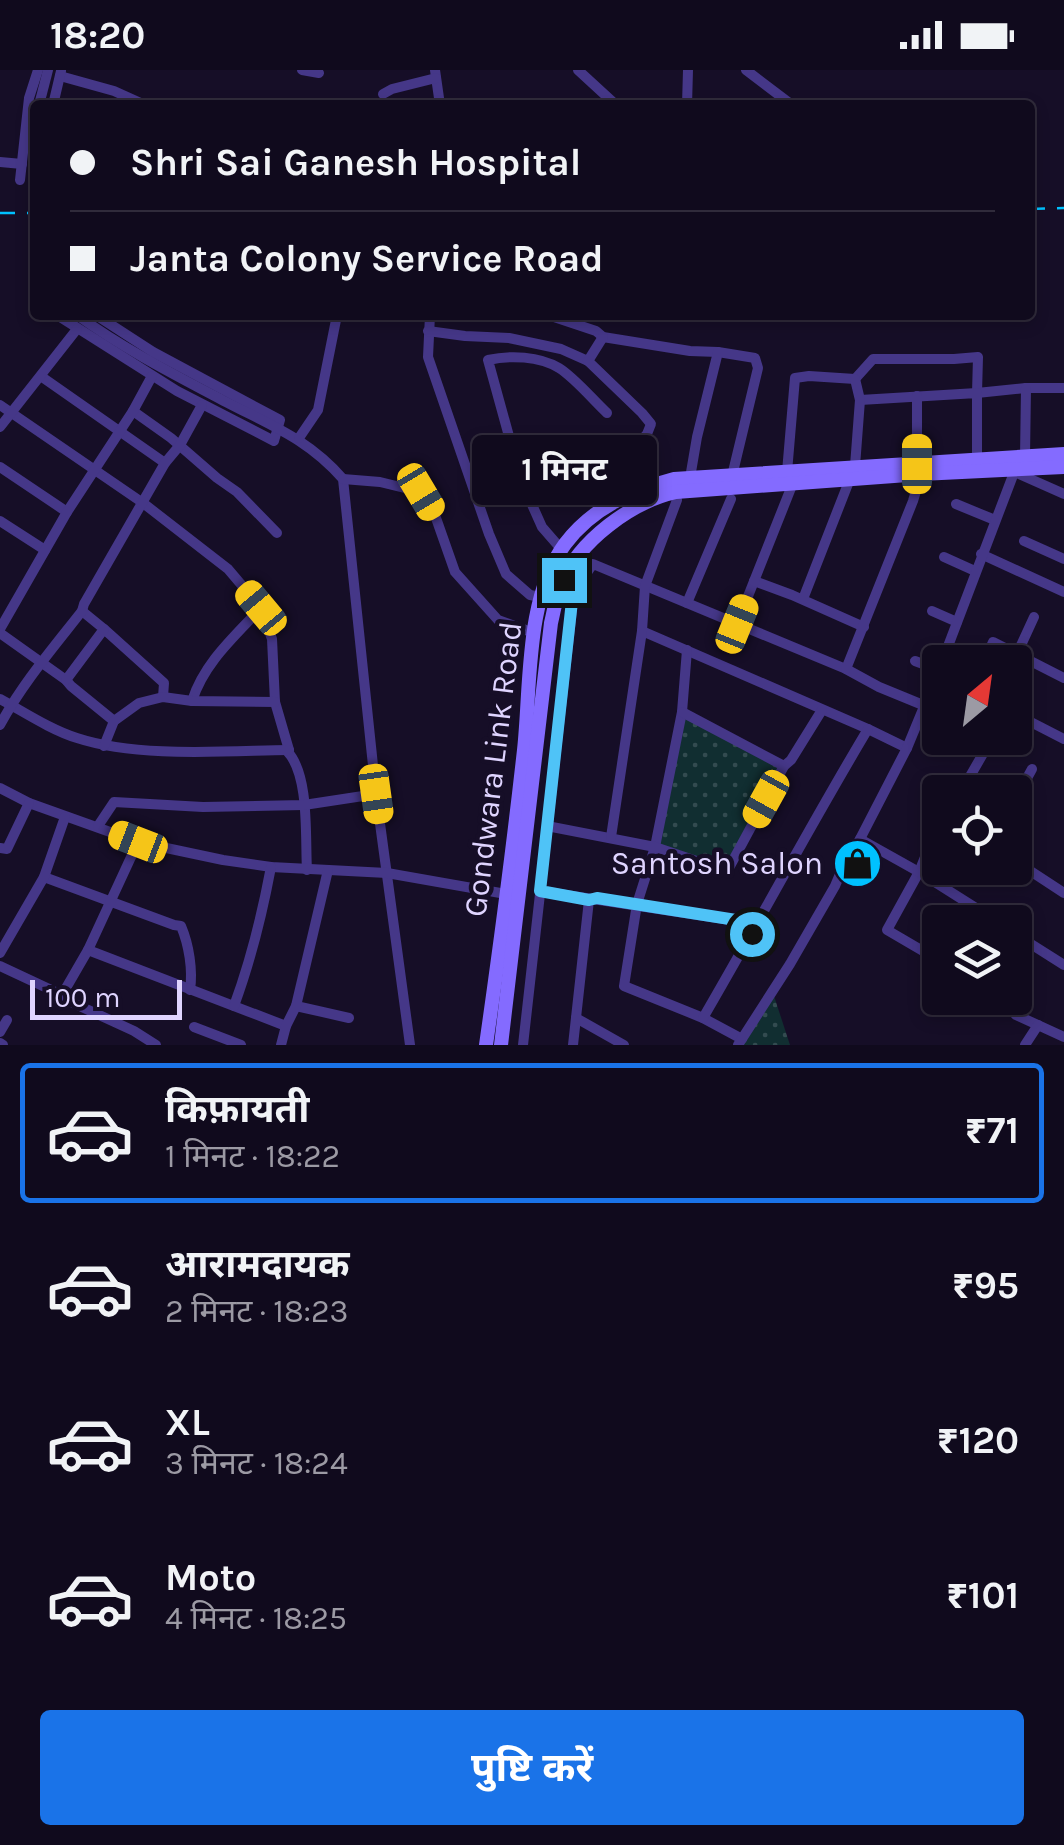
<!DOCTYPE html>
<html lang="hi">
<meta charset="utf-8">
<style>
body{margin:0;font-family:Karla,"Noto Sans Devanagari",sans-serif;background:#191326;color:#f1f3f6;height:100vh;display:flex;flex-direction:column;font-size:38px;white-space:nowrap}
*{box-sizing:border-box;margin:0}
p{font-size:32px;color:#9c9aa4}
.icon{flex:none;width:55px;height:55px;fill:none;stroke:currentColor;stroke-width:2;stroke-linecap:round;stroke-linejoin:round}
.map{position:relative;height:975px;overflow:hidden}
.drawer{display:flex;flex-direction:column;background:#100a1d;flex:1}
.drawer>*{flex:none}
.top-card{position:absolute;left:30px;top:30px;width:1005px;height:220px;border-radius:10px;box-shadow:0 5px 15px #0003,0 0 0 2px #302b3b;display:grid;align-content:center;height:220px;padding:0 40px;background:#100a1d}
.needle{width:65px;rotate:29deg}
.buttons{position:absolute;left:922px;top:575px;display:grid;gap:20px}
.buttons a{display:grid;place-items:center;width:110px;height:110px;border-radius:10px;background:#100a1d;box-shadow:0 5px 15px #0003,0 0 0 2px #302b3b;font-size:50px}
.scale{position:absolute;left:30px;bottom:25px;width:152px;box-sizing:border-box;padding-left:10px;border:5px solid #dfd4ff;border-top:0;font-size:28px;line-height:35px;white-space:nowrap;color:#dfd4ff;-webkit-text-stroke:8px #160e27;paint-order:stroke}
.end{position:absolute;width:45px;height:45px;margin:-22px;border:12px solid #4fc3f7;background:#111;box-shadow:0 0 0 5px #111}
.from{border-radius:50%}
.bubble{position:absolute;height:70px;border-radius:10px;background:#100a1d;box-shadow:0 5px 15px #0003,0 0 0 2px #302b3b;font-size:32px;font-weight:700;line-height:70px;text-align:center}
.car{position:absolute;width:30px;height:60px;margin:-30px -15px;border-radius:12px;box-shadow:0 0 8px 2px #0007;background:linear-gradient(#f5c518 24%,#345 0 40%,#f5c518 0 76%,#345 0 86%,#f5c518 0)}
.top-card b{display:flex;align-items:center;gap:35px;height:95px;font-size:38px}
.top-card b+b{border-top:2px solid #302b3b}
.top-card i{width:25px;height:25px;background:#f1f3f6}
ul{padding:18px 0 0;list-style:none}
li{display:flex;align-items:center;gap:30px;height:140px;margin:0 20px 15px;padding:0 20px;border:5px solid transparent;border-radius:10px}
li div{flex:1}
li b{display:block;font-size:38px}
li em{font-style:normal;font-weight:700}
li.on{border-color:#1a73e8}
li>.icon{width:90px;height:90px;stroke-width:1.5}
.primary-button{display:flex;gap:20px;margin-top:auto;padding:20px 40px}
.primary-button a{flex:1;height:115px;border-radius:10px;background:#1a73e8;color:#fff;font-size:40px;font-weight:700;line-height:115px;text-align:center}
.status{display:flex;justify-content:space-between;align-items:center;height:70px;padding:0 50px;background:#100a1d;direction:ltr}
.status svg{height:28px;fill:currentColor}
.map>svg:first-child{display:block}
.grass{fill:url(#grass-dots)}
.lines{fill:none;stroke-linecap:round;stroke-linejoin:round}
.street{stroke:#453788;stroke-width:10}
.secondary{stroke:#846bff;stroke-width:14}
.rail{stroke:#00c1ff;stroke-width:2.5;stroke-dasharray:15 12;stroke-linecap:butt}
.route{stroke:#4fc3f7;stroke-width:12}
.labels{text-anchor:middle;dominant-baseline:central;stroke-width:9;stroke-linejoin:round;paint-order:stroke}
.street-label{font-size:32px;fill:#dfd4ff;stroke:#160e27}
.poi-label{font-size:32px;fill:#dfd4ff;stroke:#160e27;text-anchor:end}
</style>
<div class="status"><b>18:20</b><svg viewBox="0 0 49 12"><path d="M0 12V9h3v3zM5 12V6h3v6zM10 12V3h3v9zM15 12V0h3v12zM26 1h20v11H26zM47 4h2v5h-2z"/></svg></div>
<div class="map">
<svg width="1064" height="975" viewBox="0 0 1064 975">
<defs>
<pattern id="grass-dots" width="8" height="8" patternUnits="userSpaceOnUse" patternTransform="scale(2.5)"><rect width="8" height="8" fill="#112e31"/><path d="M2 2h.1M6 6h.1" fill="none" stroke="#334b50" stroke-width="1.8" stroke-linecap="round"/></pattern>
</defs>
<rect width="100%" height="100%" fill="#160e27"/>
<g class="grass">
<path d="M682 642 784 696 730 796 720 799 655 777Z"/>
<path d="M774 926 790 975H743Z"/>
</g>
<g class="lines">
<g class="street">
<path d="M302 0 319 3"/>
<path d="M435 0 440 35"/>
<path d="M578 0 616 35"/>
<path d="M746 0 792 35"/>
<path d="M60 6 114 21 145 35"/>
<path d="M383 24 392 19 436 8"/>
<path d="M39 35 48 0"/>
<path d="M53 35 61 1"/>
<path d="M687 35 688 0"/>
<path d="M35 49V60"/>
<path d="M0 92 22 94"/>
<path d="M20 110 29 28 38 0"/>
<path d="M35 194V199"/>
<path d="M57 245 177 321 274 371 280 350 153 282 96 245"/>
<path d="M77 245C124 279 175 305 226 332 272 356 308 369 343 409L376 724 410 975"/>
<path d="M430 245 428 287 489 464 506 504 530 525 541 527 555 524 559 519 577 517 593 494 846 599 879 617 940 642"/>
<path d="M548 245 596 261 603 267 690 281 718 282"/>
<path d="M428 261 465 266 509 268 561 279 588 291"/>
<path d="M603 267 588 291 642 343 651 354 647 364 630 384"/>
<path d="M42 307 165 393"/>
<path d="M855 309 873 289H954L978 287 977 323 1026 318H1064"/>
<path d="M860 330 977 323V391"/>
<path d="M0 335 143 433 228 499 261 538 272 569 275 632 289 680 287 681C310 705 305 768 307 800"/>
<path d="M133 341 171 368 217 408 237 422 277 463"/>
<path d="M0 357 77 259"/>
<path d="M299 368 318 340 337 245"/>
<path d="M1025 386 1026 318"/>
<path d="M917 395V326"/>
<path d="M0 397 67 442"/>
<path d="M787 402 795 308 809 306 855 309"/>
<path d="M1019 404 1064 424"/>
<path d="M690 408 697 367 718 282 755 288 758 298 732 406"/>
<path d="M343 409 380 412 421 422 436 448 455 502 498 550 534 563"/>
<path d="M956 434 995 450"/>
<path d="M0 451 45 480"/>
<path d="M1024 471 1064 489"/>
<path d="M562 480 542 457 521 410 488 290C510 285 539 286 559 298 575 308 593 330 607 343"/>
<path d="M981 484 1064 522"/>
<path d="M944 487 975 501"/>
<path d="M754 511 792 525 864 557"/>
<path d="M803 529 855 396 860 330 855 309"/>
<path d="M687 533 731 429"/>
<path d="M932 541 957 552"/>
<path d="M737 554 793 413"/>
<path d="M0 559 67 442 133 341 152 306"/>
<path d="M104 559 164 613 163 627"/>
<path d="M642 561 868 659 907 678"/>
<path d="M0 563 66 610 71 616 114 651"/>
<path d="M687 580 682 642 655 777 637 834 624 916 703 948 742 969"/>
<path d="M1017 584 1034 547"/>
<path d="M915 591 939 600"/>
<path d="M942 592 1015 400"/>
<path d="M984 592 993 572 1064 608"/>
<path d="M846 599 913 431 921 404"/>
<path d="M66 610 104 559 82 541"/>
<path d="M0 629C24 642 51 660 77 668 138 688 224 681 289 680"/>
<path d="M192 631C204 593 234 567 261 538"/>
<path d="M682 642 784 696"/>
<path d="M1015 644 1064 669"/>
<path d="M0 655C22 614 53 578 82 541L84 534 165 393 180 375 202 335"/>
<path d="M104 676 114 651 139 633 163 627 192 631 275 632"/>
<path d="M0 718 29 733 138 772 223 790 271 797 387 803 506 824"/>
<path d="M961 722 988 675"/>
<path d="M1015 730 1032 699"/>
<path d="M98 756 114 732 203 737 304 735 376 724"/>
<path d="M547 756 655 777 720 799 730 796 784 696 791 690 822 640"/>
<path d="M940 756 933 767 919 802 887 860 940 891"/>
<path d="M611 767 642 561 645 516 677 430"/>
<path d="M860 769 919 802 998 852"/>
<path d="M0 778 7 779 29 733"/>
<path d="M1015 791 1064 823"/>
<path d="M44 807 174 855 181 856C189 875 193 900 190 920"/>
<path d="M540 821 757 854"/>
<path d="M1015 864 1064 895"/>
<path d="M88 880 286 956"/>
<path d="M0 883 44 807 65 747"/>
<path d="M0 896 62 925 71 932 134 961 156 975"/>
<path d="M62 925 88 880 138 772"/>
<path d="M1000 928 1016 945 1064 967"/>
<path d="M234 936C251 890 262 845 271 797"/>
<path d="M296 936 349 948"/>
<path d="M576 948 624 975"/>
<path d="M703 948C759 852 811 754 868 659"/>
<path d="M194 957 241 975"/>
<path d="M0 962 7 950"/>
<path d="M0 973 3 975"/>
<path d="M281 975 286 956 296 936 328 800"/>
<path d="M523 975 573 531 577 517 573 515"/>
<path d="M573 975 589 830"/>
<path d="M738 975 790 894 835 816 843 797 860 769 907 678 940 598"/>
<path d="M1025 975 1038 955"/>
</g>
<g class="secondary">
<path d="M486 975C500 877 513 779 524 680 531 616 525 528 565 474 592 438 632 420 674 409L1064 384"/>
<path d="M501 975 551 553C554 541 556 526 561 514 579 471 631 432 676 422L921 404 1064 397"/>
</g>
<g class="rail">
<path d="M1030 139 1064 138"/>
<path d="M0 143H35"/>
</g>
</g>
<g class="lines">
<path class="route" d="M564 510 577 518 572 531 540 821 589 830 597 828 736 850 757 854 752 864"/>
</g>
<defs>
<symbol id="shop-disc" viewBox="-11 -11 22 22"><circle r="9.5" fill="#00c1ff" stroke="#160e27"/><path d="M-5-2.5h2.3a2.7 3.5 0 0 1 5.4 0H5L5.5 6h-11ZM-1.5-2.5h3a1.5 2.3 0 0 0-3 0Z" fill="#111"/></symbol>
</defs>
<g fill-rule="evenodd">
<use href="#shop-disc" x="830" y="766" width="55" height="55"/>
</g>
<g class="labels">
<g class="street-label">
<text transform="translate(493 699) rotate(-83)">Gondwara Link Road</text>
</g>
<g class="poi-label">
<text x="823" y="793">Santosh Salon</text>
</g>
</g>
</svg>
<div class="buttons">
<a><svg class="needle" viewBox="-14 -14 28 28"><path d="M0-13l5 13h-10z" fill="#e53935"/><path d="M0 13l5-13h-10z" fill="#9c9aa4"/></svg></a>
<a><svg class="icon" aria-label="locate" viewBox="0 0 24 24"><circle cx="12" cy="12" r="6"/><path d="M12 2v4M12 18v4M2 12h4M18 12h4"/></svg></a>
<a><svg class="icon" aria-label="layers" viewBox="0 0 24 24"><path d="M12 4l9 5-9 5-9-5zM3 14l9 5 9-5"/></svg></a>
</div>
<div class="scale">100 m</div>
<i class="end from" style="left:752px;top:864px"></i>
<i class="end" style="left:564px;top:510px"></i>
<div class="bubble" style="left:472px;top:365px;width:185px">1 मिनट</div>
<i class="car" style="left:917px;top:394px;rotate:0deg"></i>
<i class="car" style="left:421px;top:422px;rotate:149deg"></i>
<i class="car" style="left:261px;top:538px;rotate:320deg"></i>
<i class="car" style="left:737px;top:554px;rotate:22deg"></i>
<i class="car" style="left:376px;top:724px;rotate:172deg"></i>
<i class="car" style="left:766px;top:729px;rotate:209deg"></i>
<i class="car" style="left:138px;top:772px;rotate:291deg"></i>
<div class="top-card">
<b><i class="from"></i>Shri Sai Ganesh Hospital</b>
<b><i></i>Janta Colony Service Road</b>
</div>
</div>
<section class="drawer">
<ul>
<li class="on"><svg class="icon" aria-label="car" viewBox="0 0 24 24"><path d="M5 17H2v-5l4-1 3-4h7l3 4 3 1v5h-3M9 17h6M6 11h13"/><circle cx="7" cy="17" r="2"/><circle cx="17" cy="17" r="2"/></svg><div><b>किफ़ायती</b><p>1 मिनट · 18:22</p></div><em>₹71</em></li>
<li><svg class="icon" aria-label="car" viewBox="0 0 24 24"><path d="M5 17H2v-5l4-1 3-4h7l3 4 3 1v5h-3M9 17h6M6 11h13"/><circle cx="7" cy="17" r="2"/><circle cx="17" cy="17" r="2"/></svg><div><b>आरामदायक</b><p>2 मिनट · 18:23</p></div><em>₹95</em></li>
<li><svg class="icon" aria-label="car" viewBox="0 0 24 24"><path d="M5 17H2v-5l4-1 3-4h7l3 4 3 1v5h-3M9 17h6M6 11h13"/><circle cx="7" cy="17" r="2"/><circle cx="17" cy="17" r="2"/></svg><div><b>XL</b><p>3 मिनट · 18:24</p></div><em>₹120</em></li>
<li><svg class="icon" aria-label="car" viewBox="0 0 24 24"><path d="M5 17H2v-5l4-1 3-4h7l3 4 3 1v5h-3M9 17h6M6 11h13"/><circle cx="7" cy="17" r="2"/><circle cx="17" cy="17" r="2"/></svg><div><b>Moto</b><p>4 मिनट · 18:25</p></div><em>₹101</em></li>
</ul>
<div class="primary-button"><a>पुष्टि करें</a></div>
</section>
